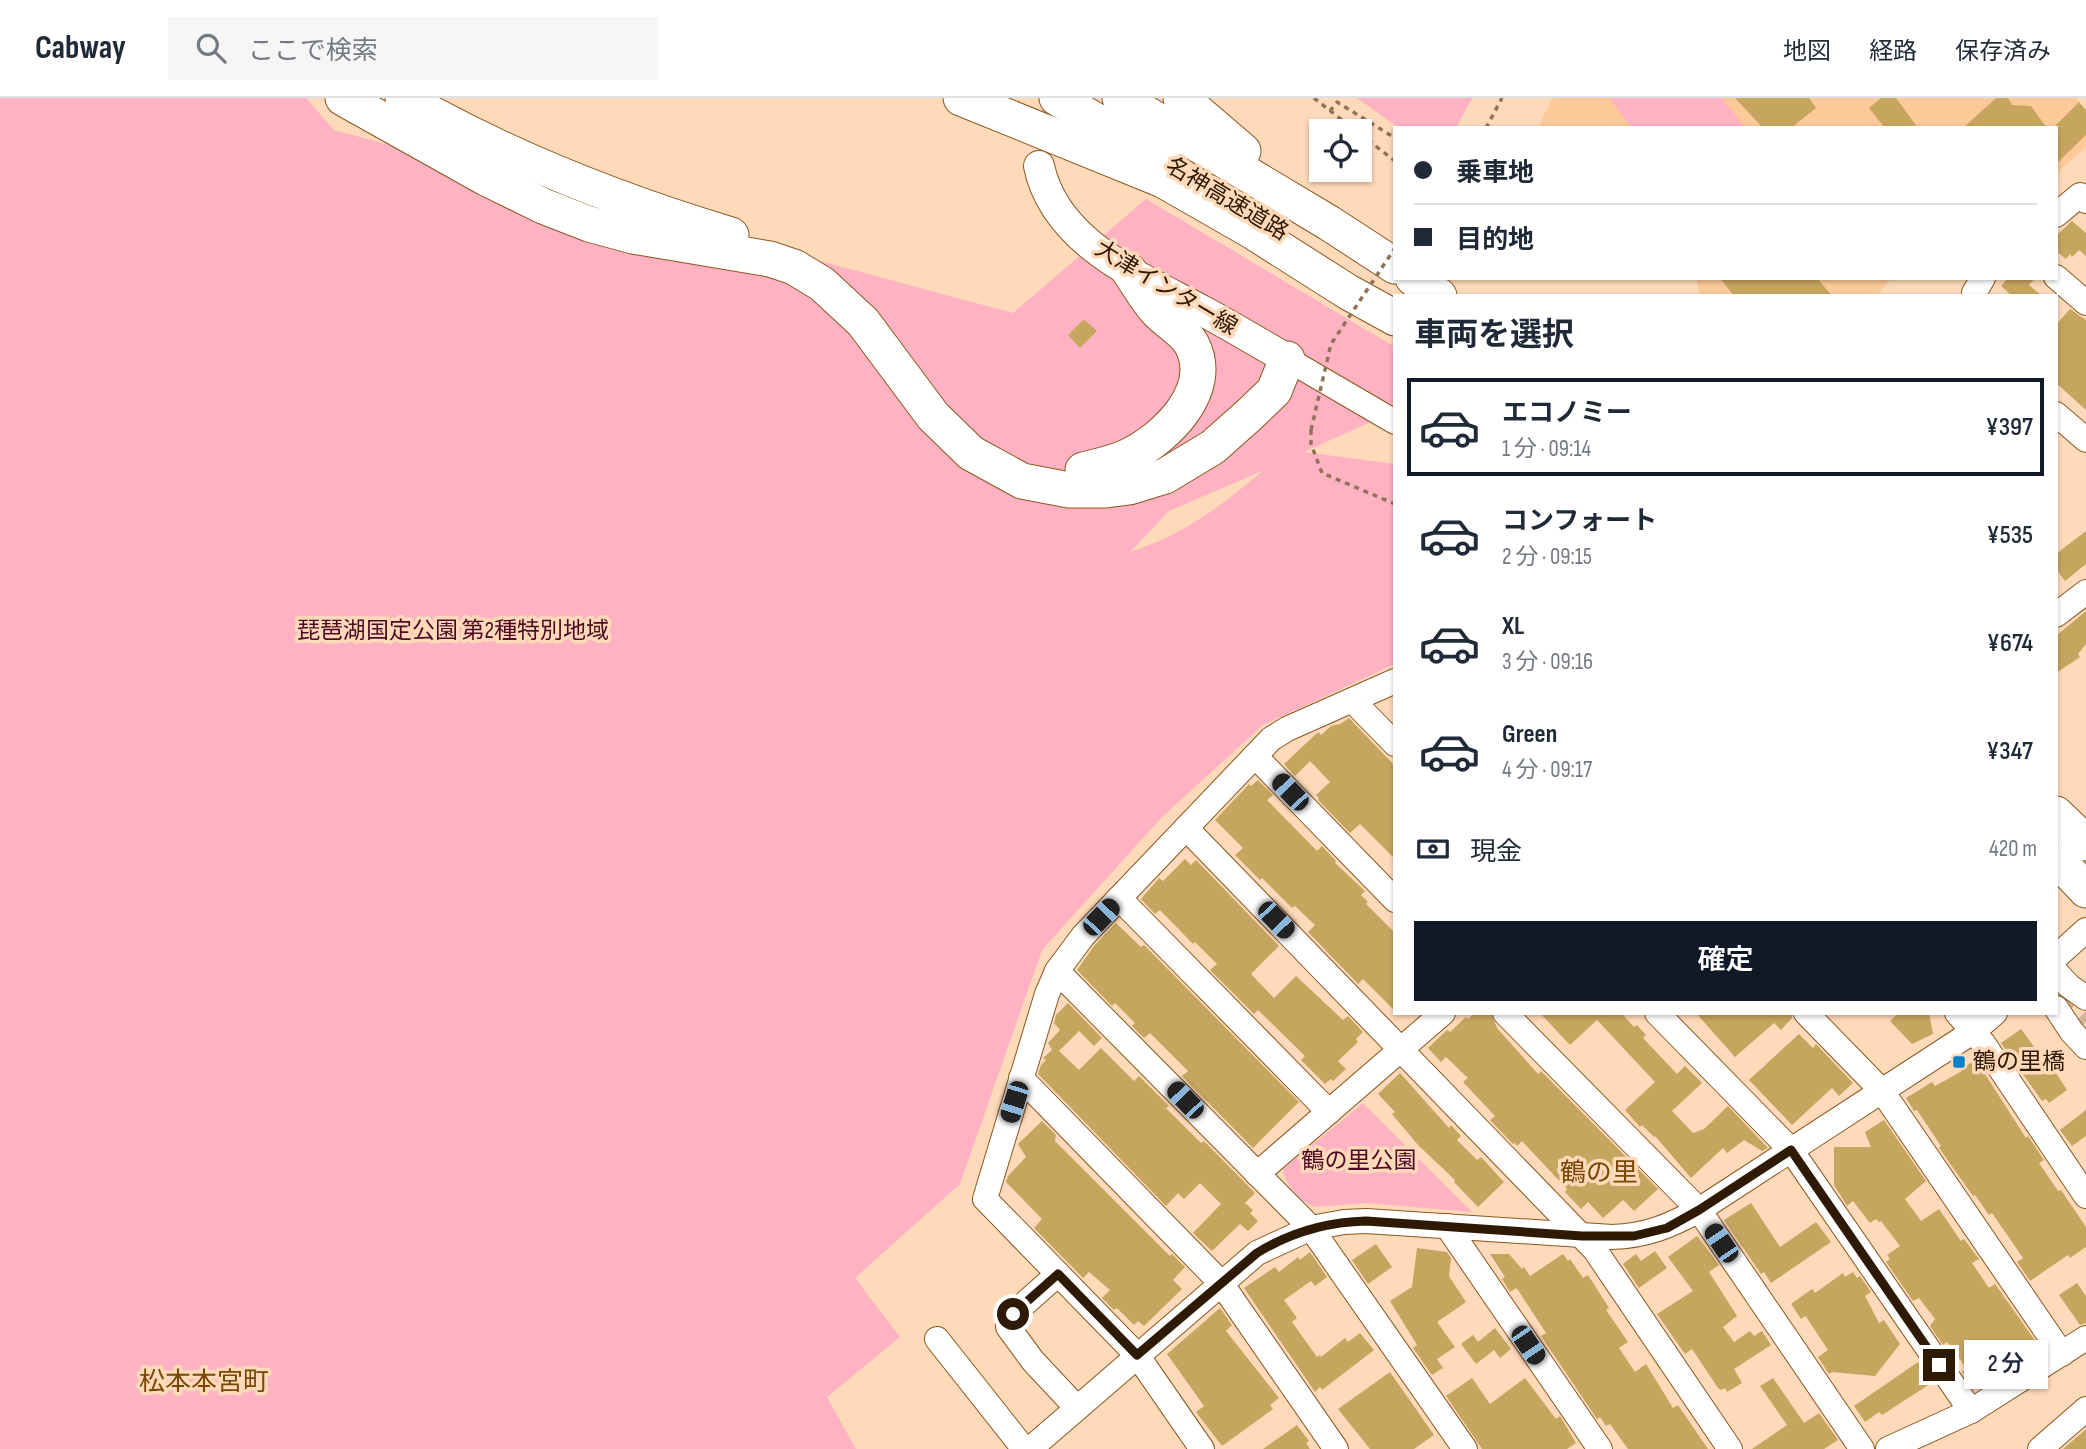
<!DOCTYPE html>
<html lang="ja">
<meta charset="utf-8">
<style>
body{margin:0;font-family:"Sofia Sans Condensed","Noto Sans JP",sans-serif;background:#f6f6f7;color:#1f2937;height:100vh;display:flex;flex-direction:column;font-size:26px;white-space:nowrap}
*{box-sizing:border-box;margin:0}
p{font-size:23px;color:#747a83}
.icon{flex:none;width:38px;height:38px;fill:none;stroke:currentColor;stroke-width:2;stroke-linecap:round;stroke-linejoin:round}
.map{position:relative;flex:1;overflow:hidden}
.panel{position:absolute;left:1393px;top:196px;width:665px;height:721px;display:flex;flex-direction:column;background:#fff;border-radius:0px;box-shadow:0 2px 5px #0004}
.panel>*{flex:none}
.hud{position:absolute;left:1393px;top:28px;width:665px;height:154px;border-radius:0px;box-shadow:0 2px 5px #0004;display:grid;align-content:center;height:154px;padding:0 21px;background:#fff}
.fabs{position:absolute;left:1309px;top:21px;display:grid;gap:14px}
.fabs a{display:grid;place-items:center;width:63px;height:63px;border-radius:0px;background:#fff;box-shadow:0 2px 5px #0004;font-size:35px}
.end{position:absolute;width:32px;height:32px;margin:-16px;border:9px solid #2e1903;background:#fff;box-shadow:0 0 0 4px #fff}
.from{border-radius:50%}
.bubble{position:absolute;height:49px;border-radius:0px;background:#fff;box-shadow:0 2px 5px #0004;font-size:23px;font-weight:600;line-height:49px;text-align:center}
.car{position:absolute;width:21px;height:42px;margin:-21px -10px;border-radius:9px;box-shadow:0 0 5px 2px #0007;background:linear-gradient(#222 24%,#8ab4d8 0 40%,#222 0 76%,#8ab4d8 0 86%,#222 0)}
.hud b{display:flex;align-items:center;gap:24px;height:66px;font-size:26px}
.hud b+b{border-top:2px solid #e0e1e3}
.hud i{width:18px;height:18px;background:#1f2937}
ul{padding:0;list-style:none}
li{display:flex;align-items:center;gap:21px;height:98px;margin:0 14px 10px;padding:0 7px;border:4px solid transparent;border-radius:0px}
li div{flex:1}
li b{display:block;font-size:26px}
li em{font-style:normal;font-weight:600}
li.on{border-color:#111827}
li>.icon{width:63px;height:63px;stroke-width:1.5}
h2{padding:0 21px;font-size:32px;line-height:84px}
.pay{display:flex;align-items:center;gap:18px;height:77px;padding:0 21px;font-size:26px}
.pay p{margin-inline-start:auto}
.button{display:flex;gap:14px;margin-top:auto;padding:14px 21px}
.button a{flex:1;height:80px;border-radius:0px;background:#111827;color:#fff;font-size:28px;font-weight:600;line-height:80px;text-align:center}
header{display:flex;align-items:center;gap:42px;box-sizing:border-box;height:98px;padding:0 35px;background:#fff;border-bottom:2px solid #e0e1e3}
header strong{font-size:33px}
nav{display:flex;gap:38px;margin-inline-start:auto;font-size:24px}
.search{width:490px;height:63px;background:#f6f6f7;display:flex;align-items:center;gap:18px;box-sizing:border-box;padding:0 24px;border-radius:0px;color:#747a83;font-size:26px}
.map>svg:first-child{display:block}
.built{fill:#fcc999}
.green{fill:#feb2c2;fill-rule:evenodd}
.building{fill:#c6a55f}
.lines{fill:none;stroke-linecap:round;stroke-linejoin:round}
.minor-tunnel{stroke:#d4b395;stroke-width:24;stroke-dasharray:24 12;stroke-linecap:butt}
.minor-casing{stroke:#8a571e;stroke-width:26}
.major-casing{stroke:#8a571e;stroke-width:32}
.highway-casing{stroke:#8a571e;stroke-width:37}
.path{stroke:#907359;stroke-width:3.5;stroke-dasharray:5 5;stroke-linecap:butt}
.minor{stroke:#fff;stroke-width:24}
.major{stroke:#fff;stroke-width:30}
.highway{stroke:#fff;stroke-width:35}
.path-bridge{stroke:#907359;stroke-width:3.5;stroke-dasharray:5 5;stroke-linecap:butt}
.route{stroke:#2e1903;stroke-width:9}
.poi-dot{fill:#0580c9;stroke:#fedaba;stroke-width:2.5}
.labels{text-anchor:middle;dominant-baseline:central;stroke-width:7;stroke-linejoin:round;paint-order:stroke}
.street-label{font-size:23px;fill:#2e1903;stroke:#fedaba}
.park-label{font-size:23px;fill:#4f0823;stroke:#fedaba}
.poi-label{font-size:23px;fill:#2e1903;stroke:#fedaba;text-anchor:start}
.quarter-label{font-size:26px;fill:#784706;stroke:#fedaba}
</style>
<header>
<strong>Cabway</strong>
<div class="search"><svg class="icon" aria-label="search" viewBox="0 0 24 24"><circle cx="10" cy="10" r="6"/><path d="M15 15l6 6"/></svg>ここで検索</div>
<nav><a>地図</a><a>経路</a><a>保存済み</a></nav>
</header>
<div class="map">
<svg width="2086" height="1351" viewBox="0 0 2086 1351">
<rect width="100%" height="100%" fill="#fedaba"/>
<g class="built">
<path d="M1553 0H2076L2086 12V49L2056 76V30H1540L1542 20Z"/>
<path d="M1696 180H1892L1876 198H1700Z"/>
</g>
<g class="green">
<path d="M0 0H306L334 32 1013 215 1146 101 1395 249V313L1304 354 1395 366V566L1263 627 1162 719 1042 852 960 1086 855 1180 900 1239 827 1299 856 1351H0ZM1262 373C1224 407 1179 439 1130 454L1169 413Z"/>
<path d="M1357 0H1472L1456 30H1399Z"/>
<path d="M1609 0H1721L1746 30H1632Z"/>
<path d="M1363 1005 1472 1114 1366 1105 1316 1109C1302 1106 1284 1085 1283 1071Z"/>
</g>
<g class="building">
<path d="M1735 0H1809L1816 10 1791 30H1763Z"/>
<path d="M1881 0H1896L1918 30H1885L1869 10Z"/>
<path d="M1996 0H2008L2012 7 2031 8 2047 30H1963Z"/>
<path d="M2079 4 2086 12V37L2056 66V27Z"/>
<path d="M2072 123 2086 135V158L2079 152 2072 159 2070 156 2066 161 2056 153V138Z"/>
<path d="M1720 180H1817L1832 198H1734Z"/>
<path d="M2008 180H2035L2029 187 2042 198H2012L2001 188Z"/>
<path d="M2070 211 2086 222V312L2056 285V227Z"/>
<path d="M1083 222 1086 223 1097 233 1080 250 1068 237Z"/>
<path d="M2086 433V466L2065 483 2056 471V456Z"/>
<path d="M2086 513V546L2078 556 2080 559 2056 575V538Z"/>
<path d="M1349 620 1395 668V761L1360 726 1350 735 1318 702 1319 700 1316 697 1330 684 1310 663 1295 678 1284 666 1318 634 1321 637 1331 628 1340 626Z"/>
<path d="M1258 682 1273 697 1267 702 1317 753 1322 748 1336 763 1335 765 1365 793 1361 797 1368 804 1366 806 1395 835V913L1363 881 1358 886 1308 834 1315 827 1295 808 1292 810 1262 780 1260 782 1235 757 1243 750 1215 722 1249 686 1251 688Z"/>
<path d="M1185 761 1191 767 1196 762 1279 848 1251 876 1274 900 1296 878 1343 922 1348 918 1363 934 1356 941 1358 944 1338 963 1346 971 1333 983 1331 981 1325 986 1301 962 1305 958 1258 912 1254 916 1210 872 1217 866 1195 844 1193 846 1160 812 1155 816 1141 801 1159 780 1163 783Z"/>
<path d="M1116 825 1141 849 1144 847 1299 1004 1253 1050 1182 978 1188 973 1150 935 1144 940 1132 928 1135 925 1115 905 1112 908 1077 872 1094 848Z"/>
<path d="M1068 905 1102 940 1094 948 1079 933 1059 953 1079 972 1101 950 1134 983 1139 978 1169 1008 1166 1010 1201 1045 1204 1043 1255 1095 1245 1105 1253 1112 1250 1115 1258 1123 1248 1133 1240 1126 1212 1153 1193 1135 1221 1106 1200 1085 1184 1101 1178 1095 1166 1108 1038 976 1041 967 1046 962 1043 960 1052 952 1048 945 1060 932 1054 925 1056 917Z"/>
<path d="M1475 915H1491L1497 930 1538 976 1541 973 1658 1091 1634 1113 1623 1102 1603 1120 1588 1104 1581 1111 1565 1094 1567 1091 1522 1043 1517 1048 1515 1045 1513 1046 1490 1022 1495 1018 1463 984 1468 980 1446 959 1441 964 1428 950 1447 932 1450 934 1466 919 1468 921Z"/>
<path d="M1540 915H1621L1634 929 1637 927 1646 937 1643 940 1677 976 1685 968 1702 985 1672 1013 1693 1035 1704 1031 1728 1008 1768 1050 1762 1053 1744 1042 1727 1055 1723 1050 1691 1080 1655 1038 1654 1039 1642 1027 1640 1029 1625 1012 1655 984 1597 922 1570 947Z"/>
<path d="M1696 915H1792V920L1781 932 1774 925 1735 959Z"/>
<path d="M1898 915H1929L1933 936 1912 946 1890 923Z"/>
<path d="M2021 931 2046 965 2048 963 2067 992 2049 1005 2046 1001 2042 1003 2001 945Z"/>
<path d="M1799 936 1813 950 1816 946 1853 985 1839 998 1832 990 1792 1027 1749 982Z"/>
<path d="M1976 962 2026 1040 2028 1038 2044 1062 2039 1065 2058 1093 2061 1092 2086 1129V1149L2070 1160 2068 1157 2030 1183 2017 1164 2023 1160 1992 1115 1989 1117 1975 1097 1973 1098 1939 1050 1941 1048 1917 1012 1914 1013 1906 1000 1932 984 1935 988 1962 973 1960 971Z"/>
<path d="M1400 975 1449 1030 1451 1027 1461 1038 1457 1042 1477 1062 1481 1059 1504 1084 1478 1109 1454 1084 1455 1082 1418 1047 1392 1016 1395 1014 1378 996Z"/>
<path d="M2086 1012V1038L2072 1048 2060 1032Z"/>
<path d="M1884 1022 1926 1083 1905 1101 1921 1123 1939 1111 1961 1143 1964 1141 1979 1161 1972 1165 1989 1190 1995 1186 2039 1248 2018 1263 2012 1255 1970 1286 1962 1274 1967 1271 1947 1244 1943 1247 1930 1228 1935 1221 1919 1200 1913 1203 1886 1164 1890 1161 1887 1157 1900 1148 1881 1123 1879 1124 1876 1121 1870 1125 1853 1103 1847 1108 1834 1087V1049H1871L1865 1034Z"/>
<path d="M1042 1023 1056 1037 1055 1043 1170 1158 1172 1156 1185 1169 1173 1182 1182 1191 1144 1228 1138 1223 1134 1227 1117 1210 1114 1212 1102 1200 1110 1192 1089 1174 1083 1180 1034 1130 1042 1121 1006 1084 1008 1078 1026 1059 1018 1046Z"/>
<path d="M1751 1105 1780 1149 1816 1124 1831 1144 1771 1185 1764 1174 1761 1176 1724 1122Z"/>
<path d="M1697 1138 1719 1167 1709 1174 1737 1218 1723 1229 1734 1244 1750 1233 1754 1238 1762 1233 1771 1247 1734 1271 1742 1285 1727 1294 1725 1290 1721 1292 1718 1290 1692 1251 1685 1256 1657 1216 1693 1193 1668 1159Z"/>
<path d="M1376 1146 1392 1169 1368 1186 1352 1162Z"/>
<path d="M1417 1150 1447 1154 1451 1160 1449 1178 1466 1204 1437 1224 1455 1249 1437 1261 1443 1270 1432 1277 1413 1250 1417 1247 1390 1203 1412 1189Z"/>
<path d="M1655 1153 1667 1170 1639 1190 1623 1166 1636 1156 1641 1163Z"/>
<path d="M1310 1154 1327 1179 1315 1188 1311 1183 1284 1202 1297 1220 1292 1224 1317 1259 1320 1257 1321 1259 1345 1240 1348 1244 1360 1235 1374 1252 1322 1292 1320 1289 1315 1294 1244 1190 1275 1169 1279 1174 1298 1159 1300 1162Z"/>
<path d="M1490 1156H1509L1522 1171 1524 1169 1530 1178 1563 1156 1568 1163 1570 1161 1583 1180 1588 1177 1609 1210 1606 1212 1628 1244 1619 1250 1635 1274 1646 1266 1673 1310 1678 1307 1708 1351H1628L1610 1326 1606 1328 1600 1319 1597 1321 1541 1238 1546 1235 1518 1192 1516 1190 1510 1194 1502 1181 1505 1179Z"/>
<path d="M1853 1174 1857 1180 1860 1178 1871 1194 1865 1198 1879 1225 1884 1222 1900 1246 1875 1278 1832 1274 1829 1276 1818 1259 1828 1252 1807 1220 1805 1218 1801 1221 1791 1206 1812 1191 1815 1195 1843 1175 1845 1179Z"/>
<path d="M2077 1185 2086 1198V1225L2080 1227 2059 1197Z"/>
<path d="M1220 1210 1232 1227 1226 1233 1279 1300 1270 1307 1273 1311 1222 1348 1196 1314 1204 1308 1167 1256Z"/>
<path d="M1495 1230 1511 1251 1500 1260 1494 1252 1476 1266 1461 1246 1473 1237 1478 1244Z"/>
<path d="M1918 1264 1933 1284 1882 1317 1879 1314 1865 1324 1854 1308Z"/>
<path d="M1390 1274 1434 1337 1414 1351H1370L1338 1311Z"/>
<path d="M1472 1280 1490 1306 1525 1280 1556 1321 1560 1318 1576 1345 1567 1351H1482L1446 1298Z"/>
<path d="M1773 1280 1804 1325 1819 1315 1838 1342 1824 1351H1752L1787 1327 1760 1288Z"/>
<path d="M1297 1327 1309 1343 1306 1345 1310 1351H1263Z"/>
<path d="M2086 1331V1351H2063L2085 1332Z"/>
</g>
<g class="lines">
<path class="minor-tunnel" d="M2056 892 2086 924"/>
<defs>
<g id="minor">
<path d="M2056 117 2080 97 2086 103"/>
<path d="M2056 179 2086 205"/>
<path d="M1975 198 1974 195 1983 180"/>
<path d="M1287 261 1395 324"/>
<path d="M2056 316 2086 342"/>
<path d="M2056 517 2086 494"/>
<path d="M1353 603 1395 646"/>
<path d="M1255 658 1395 802"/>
<path d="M1186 730 1595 1152 1730 1351"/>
<path d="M1119 800 1329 1014"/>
<path d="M2056 859 2086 832"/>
<path d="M1057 873 1311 1130 1465 1351"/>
<path d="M2056 874 2069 888 2086 900"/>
<path d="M2056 910 2072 934 2086 949"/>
<path d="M1505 915 1699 1112 1862 1351"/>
<path d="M1657 915 1791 1052 1971 1313"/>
<path d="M1806 915 1882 993 2062 1256"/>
<path d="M1957 915 1983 945 2086 1098"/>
<path d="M1021 980 1221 1185 1336 1351"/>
<path d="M1257 1076 1443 915"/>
<path d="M1447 1128 1600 1351"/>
<path d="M1058 1176 1013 1216 1008 1223V1229L1033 1263 1077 1310"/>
<path d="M937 1241 1024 1351"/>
<path d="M1030 1351 1257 1155 1311 1130 1344 1124 1366 1123 1612 1139C1646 1138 1670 1128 1699 1112L1974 933 1995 915"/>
<path d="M1202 1351 1137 1257 985 1101 1047 896 1057 873 1083 838 1271 641 1287 631 1395 583"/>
<path d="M1888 1351 1971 1313 2086 1240"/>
<path d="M2040 1351 2086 1311"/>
</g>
<path id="major" d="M1039 68C1055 145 1140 179 1203 213 1231 228 1259 245 1287 261"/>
<g id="highway">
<path d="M343 0 486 80 543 108 589 126 633 138 770 161 794 169 822 186 863 224 933 318 971 355 1022 383 1069 392H1106L1129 389 1165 378 1213 349 1249 317 1274 293 1287 261"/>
<path d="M403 0C506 59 618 103 731 137"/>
<path d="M961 0 1163 82 1252 133 1348 194 1395 220"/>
<path d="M1057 0 1163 62"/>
<path d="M1120 0 1329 125 1395 168"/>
<path d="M1181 0 1243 53"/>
<path d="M1413 180 1439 198"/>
<path d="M1083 372C1099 368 1115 365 1129 358 1167 339 1215 292 1192 247 1184 232 1168 225 1157 213 1146 201 1138 186 1129 173"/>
<path d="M2056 716 2086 745"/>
<path d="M2056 760 2086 792"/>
</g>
</defs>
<use href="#minor" class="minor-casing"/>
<use href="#major" class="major-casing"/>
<use href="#highway" class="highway-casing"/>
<g class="path">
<path d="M1314 0 1356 33"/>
<path d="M1330 13 1337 4 1395 40"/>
<path d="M1486 30 1502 0"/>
<path d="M1360 36 1395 63"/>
<path d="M1311 332V346L1322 375 1395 406"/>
</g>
<use href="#minor" class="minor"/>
<use href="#major" class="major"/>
<use href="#highway" class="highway"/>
<path class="path-bridge" d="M1311 332 1331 246 1395 150"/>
</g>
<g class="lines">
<path class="route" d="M1013 1216 1058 1176 1137 1257 1257 1155C1291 1134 1326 1124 1366 1123L1582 1138H1634L1667 1130 1699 1112 1791 1052 1939 1267"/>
</g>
<rect class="poi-dot" x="1952" y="957" width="14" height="14" rx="3.5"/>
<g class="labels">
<g class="street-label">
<text transform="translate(1227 101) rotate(31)">名神高速道路</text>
<text transform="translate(1166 190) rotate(31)">大津インター線</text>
</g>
<g class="park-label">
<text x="453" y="533">琵琶湖国定公園 第2種特別地域</text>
<text x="1359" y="1063">鶴の里公園</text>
</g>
<g class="poi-label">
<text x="1973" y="964">鶴の里橋</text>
</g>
<g class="quarter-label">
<text x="1599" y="1075">鶴の里</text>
<text x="204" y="1284">松本本宮町</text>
</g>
</g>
</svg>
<div class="fabs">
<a><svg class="icon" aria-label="locate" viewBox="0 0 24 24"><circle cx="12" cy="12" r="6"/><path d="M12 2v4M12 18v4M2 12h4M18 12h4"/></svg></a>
</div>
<i class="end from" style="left:1013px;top:1216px"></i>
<i class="end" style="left:1939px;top:1267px"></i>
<div class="bubble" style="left:1964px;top:1242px;width:84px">2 分</div>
<i class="car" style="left:1290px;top:694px;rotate:316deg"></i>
<i class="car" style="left:1101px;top:819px;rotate:44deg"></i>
<i class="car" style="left:1276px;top:822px;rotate:136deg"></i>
<i class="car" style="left:1185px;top:1002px;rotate:316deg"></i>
<i class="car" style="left:1014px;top:1004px;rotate:197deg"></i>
<i class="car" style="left:1721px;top:1145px;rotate:326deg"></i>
<i class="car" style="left:1528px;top:1247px;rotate:146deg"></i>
<div class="hud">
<b><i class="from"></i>乗車地</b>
<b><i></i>目的地</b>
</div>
<section class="panel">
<h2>車両を選択</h2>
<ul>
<li class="on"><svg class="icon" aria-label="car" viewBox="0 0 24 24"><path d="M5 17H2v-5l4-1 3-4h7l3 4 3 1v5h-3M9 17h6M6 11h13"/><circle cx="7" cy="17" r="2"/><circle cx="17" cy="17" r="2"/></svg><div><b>エコノミー</b><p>1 分 · 09:14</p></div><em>¥397</em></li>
<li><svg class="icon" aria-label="car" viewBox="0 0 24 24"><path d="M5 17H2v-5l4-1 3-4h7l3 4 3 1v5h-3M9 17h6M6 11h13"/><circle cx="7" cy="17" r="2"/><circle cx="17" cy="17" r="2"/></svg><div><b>コンフォート</b><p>2 分 · 09:15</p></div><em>¥535</em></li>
<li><svg class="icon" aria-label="car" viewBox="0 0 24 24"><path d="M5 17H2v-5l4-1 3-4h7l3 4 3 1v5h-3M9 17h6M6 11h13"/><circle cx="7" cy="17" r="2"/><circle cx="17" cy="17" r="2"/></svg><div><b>XL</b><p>3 分 · 09:16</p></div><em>¥674</em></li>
<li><svg class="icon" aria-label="car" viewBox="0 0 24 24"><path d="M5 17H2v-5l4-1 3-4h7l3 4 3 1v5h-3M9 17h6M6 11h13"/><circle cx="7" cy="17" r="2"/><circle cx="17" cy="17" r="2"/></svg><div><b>Green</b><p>4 分 · 09:17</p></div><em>¥347</em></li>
</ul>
<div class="pay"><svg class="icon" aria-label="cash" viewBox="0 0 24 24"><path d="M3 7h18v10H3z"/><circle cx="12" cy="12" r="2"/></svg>現金<p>420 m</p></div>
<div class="button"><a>確定</a></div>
</section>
</div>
